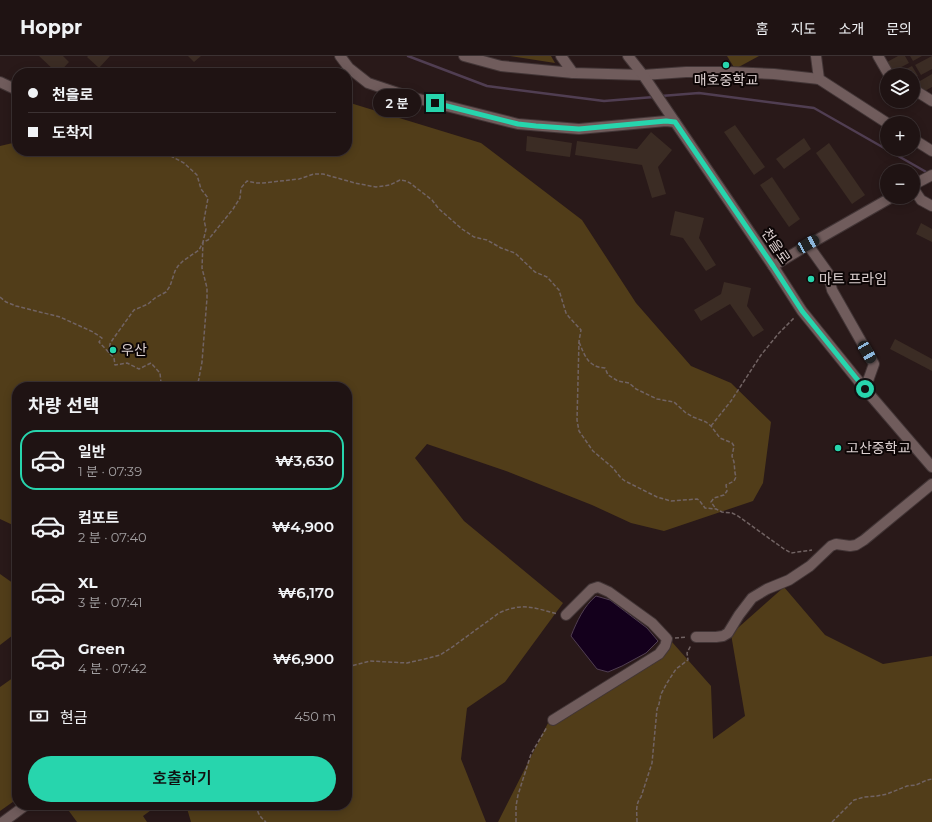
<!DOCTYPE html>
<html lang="ko">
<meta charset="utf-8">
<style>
body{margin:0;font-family:Montserrat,"Noto Sans KR",sans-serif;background:#271c1c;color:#f1f3f6;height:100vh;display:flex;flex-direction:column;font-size:15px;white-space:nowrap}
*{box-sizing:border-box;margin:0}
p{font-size:13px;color:#a19ea0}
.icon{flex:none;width:22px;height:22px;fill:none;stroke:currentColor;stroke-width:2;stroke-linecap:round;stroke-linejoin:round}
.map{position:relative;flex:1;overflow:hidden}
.drawer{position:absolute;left:12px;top:326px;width:340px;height:428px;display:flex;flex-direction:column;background:#1f1313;border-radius:16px;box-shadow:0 2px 10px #0003,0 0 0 1px #3c3233}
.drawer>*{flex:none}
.banner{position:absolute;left:12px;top:12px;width:340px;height:88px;border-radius:16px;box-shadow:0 2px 10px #0003,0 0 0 1px #3c3233;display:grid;align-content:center;height:88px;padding:0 16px;background:#1f1313}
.controls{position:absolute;left:880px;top:12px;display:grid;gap:8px}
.controls a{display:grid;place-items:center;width:40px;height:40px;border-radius:50%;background:#1f1313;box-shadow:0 2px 10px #0003,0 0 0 1px #3c3233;font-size:20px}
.end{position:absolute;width:18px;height:18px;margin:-9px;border:5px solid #27d5ad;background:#111;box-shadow:0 0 0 2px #111}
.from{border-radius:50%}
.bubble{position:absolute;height:28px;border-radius:14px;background:#1f1313;box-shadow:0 2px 10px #0003,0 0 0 1px #3c3233;font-size:13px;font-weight:600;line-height:28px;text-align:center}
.car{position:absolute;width:12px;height:24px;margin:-12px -6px;border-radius:5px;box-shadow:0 0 3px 1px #0007;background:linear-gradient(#222 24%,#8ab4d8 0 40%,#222 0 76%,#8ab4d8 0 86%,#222 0)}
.banner b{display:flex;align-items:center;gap:14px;height:38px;font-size:15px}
.banner b+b{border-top:1px solid #3c3233}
.banner i{width:10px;height:10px;background:#f1f3f6}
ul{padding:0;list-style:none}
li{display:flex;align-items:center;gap:12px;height:60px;margin:0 8px 6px;padding:0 8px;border:2px solid transparent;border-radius:16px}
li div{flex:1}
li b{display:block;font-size:15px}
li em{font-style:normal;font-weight:600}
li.active{border-color:#27d5ad}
li>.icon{width:36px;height:36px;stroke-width:1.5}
h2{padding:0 16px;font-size:18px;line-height:48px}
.pay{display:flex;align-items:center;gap:10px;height:44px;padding:0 16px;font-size:15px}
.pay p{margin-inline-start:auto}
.action{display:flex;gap:8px;margin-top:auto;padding:8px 16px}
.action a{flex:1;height:46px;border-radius:24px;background:#27d5ad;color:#111;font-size:16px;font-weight:600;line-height:46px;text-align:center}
header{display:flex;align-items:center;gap:24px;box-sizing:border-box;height:56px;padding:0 20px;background:#1f1313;border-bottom:1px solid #3c3233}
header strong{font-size:19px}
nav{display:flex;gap:22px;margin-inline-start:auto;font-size:14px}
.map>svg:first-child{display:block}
.green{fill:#513d19}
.water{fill:#14001c;stroke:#503e52}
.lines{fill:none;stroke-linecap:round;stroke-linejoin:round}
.stream{stroke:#503e52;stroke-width:2.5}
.building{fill:#3b2c24}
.minor-casing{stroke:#423536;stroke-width:12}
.path{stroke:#716363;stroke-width:1.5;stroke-dasharray:4 2;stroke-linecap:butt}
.minor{stroke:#705c5c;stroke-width:10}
.route{stroke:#27d5ad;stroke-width:5}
.poi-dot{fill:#27d5ad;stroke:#0d0606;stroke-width:1.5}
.labels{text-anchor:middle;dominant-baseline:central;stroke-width:4;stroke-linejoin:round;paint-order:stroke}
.poi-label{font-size:14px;fill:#dcd0d0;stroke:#0d0606;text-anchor:start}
.street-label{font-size:14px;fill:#dcd0d0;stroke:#0d0606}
</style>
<header>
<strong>Hoppr</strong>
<nav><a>홈</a><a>지도</a><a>소개</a><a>문의</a></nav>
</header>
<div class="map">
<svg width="932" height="766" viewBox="0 0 932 766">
<rect width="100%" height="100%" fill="#291919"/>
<g class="green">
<path d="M510 0H551L555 7Z"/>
<path d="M727 0H759L735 13Z"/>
<path d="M347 46 481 87 582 164 636 247 691 310 731 327 771 366 763 427 753 445 664 475 631 467 592 449 506 415 427 388 415 402 464 465 563 547 505 626 467 652 461 703 486 766H191L186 749H347V331H17V471L0 463V90L17 86V95H347Z"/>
<path d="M0 518 17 530V576L0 589Z"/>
<path d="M784 531 825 579 883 608 932 600V766H498L549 665 575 655 672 586 711 630 713 683 745 660 731 578Z"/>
<path d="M17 619V743L0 755V631Z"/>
<path d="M68 749H158L143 760 147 766H77L66 751Z"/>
</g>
<path class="water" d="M596 540 610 544 647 572 658 585 646 597 622 610 608 616 597 613 571 580C577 565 584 550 596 540Z"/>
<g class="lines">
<g class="stream">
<path d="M408 0 487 30 604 45 654 41"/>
<path d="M661 40 699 37 814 52 928 117"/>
</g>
</g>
<g class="building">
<path d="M39 0H63L69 6 59 17H57Z"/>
<path d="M88 0H110L99 12 87 1Z"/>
<path d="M188 0H201L194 6Z"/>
<path d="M898 0H905L909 7 892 16 887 6Z"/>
<path d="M910 0H922L913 5Z"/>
<path d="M932 0V13L921 19 915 9Z"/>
<path d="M912 10 918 20 913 23V19H898V17Z"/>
<path d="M932 18V31L923 36 913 29Z"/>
<path d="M735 69 765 111 754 119 724 76Z"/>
<path d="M651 76 672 94 658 111 666 138 652 142 642 109 575 99 577 85 637 93Z"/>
<path d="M527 80 572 87 570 101 526 95Z"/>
<path d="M804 82 811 93 784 113 776 103Z"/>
<path d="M829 87 865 139 852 148 816 97Z"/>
<path d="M772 121 800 163 789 171 760 129Z"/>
<path d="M675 155 704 162 699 182 716 209 706 215 683 182 670 179Z"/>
<path d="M921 167 932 173V186L916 178Z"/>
<path d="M724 226 751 232 747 250 764 274 753 281 730 248 701 265 694 254 721 238Z"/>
<path d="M895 283 932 303V315L890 293Z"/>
</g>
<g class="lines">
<defs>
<g id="minor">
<path d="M340 0 349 12 368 27 407 40 518 68 579 73 666 65 675 66"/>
<path d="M464 0 501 10 573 17 643 19 686 16H730L774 18 819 23"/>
<path d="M561 0 573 17"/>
<path d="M628 0 643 19 773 210 802 255 865 333 932 411"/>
<path d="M816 0 819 23 887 67"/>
<path d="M878 0 889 19"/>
<path d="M0 26 17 34"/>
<path d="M913 33 932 45"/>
<path d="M913 83 932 95"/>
<path d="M913 129 932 119"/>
<path d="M913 132 921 144 932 150"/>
<path d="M808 189 828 217 832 234 874 308 865 333"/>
<path d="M773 210 808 189 892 141"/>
<path d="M696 581H716L723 580 728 577 739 559 752 542 767 533 789 524 810 510 831 490 836 488 850 490 856 489 864 484 932 428"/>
<path d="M553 664 659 598 665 590 667 583 652 567 609 536 598 531 592 533 566 559"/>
<path d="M3 766 26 749"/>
</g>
</defs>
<use href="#minor" class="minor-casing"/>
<g class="path">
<path d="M0 241 6 246 16 250 60 261 93 276 102 282 99 286 114 302 115 309 127 307 139 313 151 307 160 317 161 327 170 331"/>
<path d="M579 286C585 300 588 311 605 312L608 319 618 325 629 327 636 333 657 343 674 346 686 357 693 361 706 366 711 370 720 382 732 387 734 390 732 400 734 406 735 417 736 421 734 425 726 429 727 435 724 439 714 442 711 446 716 453"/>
<path d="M109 297 110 288 113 283 134 254 148 248 155 242 166 236 170 230 175 215 178 210 183 205 199 194 203 186 206 173 204 164 208 142 201 133 197 119 184 107 167 98 157 95"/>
<path d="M195 331 198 327 199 322 202 306 207 242V232L202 212 203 186 208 184 233 153 240 142 241 132 247 125 256 127H263L299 123 314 118H323L355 127 376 131 390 129 400 124 406 125 410 127 432 144 439 153 462 173 474 181 487 184 501 192 515 197 535 216 547 221 559 234 566 257 569 261 581 274 579 285 577 364 579 375 593 395 613 412 621 422 625 425 657 441 671 445 697 443 699 444 705 452 716 453 722 456 732 457 738 460 784 493 791 497 812 494"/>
<path d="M711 370 731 345 761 299 779 277 795 261"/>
<path d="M675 582 687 581"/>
<path d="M347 611 370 605 407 607 429 602 440 599 451 592 499 557C523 546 534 552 558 558"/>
<path d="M257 749C257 757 260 761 266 766"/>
<path d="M516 766V750L518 739 531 698 547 671"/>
<path d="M637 766C637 757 635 748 641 741L652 707 657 653 659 648 661 638 667 627 676 613 688 604 687 597 691 589"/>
<path d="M832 766 854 744 864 741 877 740 887 738 907 730 916 729 927 724 932 723"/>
</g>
<use href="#minor" class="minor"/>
</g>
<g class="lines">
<path class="route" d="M435 47 518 68 536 70 579 73 666 65 675 66 773 210 802 255 865 333"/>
</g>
<g class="poi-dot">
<circle cx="726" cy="9" r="4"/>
<circle cx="811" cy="223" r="4"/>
<circle cx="113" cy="294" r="4"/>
<circle cx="838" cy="392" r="4"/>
</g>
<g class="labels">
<g class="poi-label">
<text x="726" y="24" text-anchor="middle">매호중학교</text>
<text x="819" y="223">마트 프라임</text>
<text x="121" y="294">우산</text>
<text x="846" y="392">고산중학교</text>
</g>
<g class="street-label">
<text transform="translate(776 190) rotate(56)">천을로</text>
</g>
</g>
</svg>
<div class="controls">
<a><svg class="icon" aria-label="layers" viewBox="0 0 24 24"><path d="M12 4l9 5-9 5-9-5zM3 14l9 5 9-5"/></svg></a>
<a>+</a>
<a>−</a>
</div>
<i class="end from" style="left:865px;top:333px"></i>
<i class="end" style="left:435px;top:47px"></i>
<div class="bubble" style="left:373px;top:33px;width:48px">2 분</div>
<i class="car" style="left:808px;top:188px;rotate:61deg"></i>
<i class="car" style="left:867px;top:296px;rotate:150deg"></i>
<div class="banner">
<b><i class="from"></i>천을로</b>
<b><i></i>도착지</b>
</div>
<section class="drawer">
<h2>차량 선택</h2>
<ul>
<li class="active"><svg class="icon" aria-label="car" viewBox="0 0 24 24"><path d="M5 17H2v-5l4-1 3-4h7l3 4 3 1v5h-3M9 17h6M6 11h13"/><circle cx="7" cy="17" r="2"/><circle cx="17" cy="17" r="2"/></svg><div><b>일반</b><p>1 분 · 07:39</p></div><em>₩3,630</em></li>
<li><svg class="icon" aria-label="car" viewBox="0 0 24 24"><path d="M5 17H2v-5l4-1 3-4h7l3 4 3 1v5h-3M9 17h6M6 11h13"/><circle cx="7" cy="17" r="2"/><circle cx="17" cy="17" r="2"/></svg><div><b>컴포트</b><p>2 분 · 07:40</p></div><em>₩4,900</em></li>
<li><svg class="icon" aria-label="car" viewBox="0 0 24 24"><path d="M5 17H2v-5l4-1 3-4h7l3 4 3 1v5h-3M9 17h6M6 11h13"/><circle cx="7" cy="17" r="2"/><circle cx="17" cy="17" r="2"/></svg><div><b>XL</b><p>3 분 · 07:41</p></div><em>₩6,170</em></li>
<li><svg class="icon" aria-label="car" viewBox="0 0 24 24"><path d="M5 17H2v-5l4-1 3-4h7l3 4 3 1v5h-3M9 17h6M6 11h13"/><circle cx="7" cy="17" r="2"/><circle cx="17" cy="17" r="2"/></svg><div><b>Green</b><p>4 분 · 07:42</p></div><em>₩6,900</em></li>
</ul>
<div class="pay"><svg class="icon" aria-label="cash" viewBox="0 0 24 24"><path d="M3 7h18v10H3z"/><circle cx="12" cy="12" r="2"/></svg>현금<p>450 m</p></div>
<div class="action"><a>호출하기</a></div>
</section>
</div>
